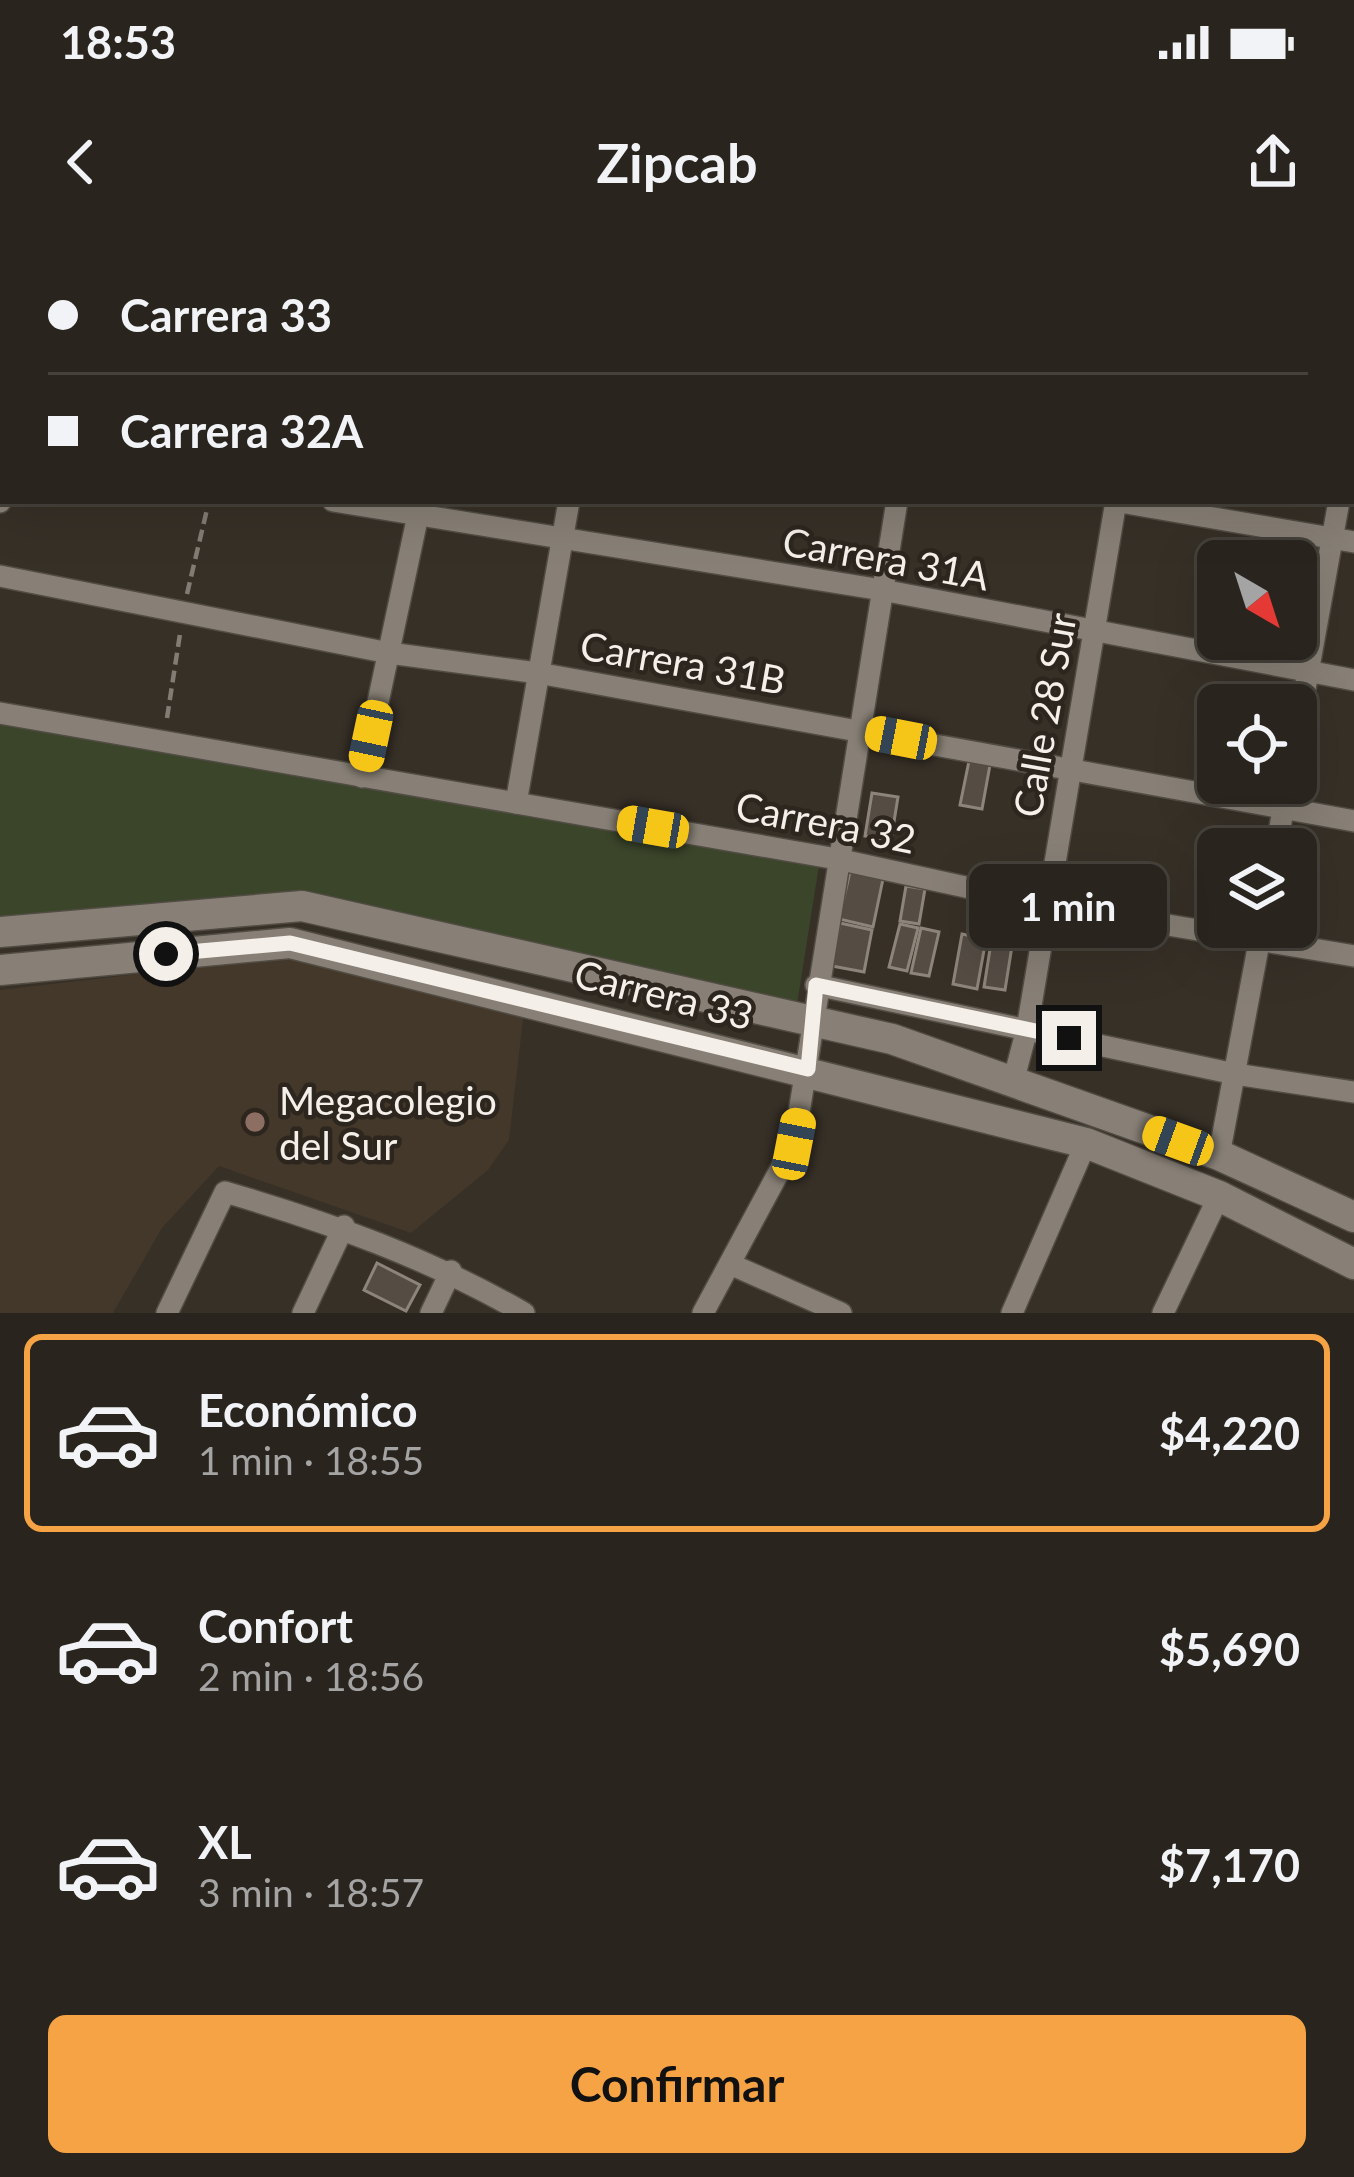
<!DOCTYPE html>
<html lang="es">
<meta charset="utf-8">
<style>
body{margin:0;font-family:Lato,sans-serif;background:#312c26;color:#f1f3f6;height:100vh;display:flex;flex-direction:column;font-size:45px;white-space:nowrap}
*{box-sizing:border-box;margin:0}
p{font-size:39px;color:#a5a4a4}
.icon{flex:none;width:66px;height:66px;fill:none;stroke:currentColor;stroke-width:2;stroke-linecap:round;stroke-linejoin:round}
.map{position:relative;height:1073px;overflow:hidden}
.side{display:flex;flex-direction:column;background:#29241d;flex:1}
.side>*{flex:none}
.guide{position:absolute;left:0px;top:0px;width:1356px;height:264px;box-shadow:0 12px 48px #0002,0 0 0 3px #45413b;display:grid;align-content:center;height:264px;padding:0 48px;background:#29241d}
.needle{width:78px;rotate:141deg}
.tools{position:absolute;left:1197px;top:300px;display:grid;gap:24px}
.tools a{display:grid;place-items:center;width:120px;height:120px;border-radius:18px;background:#29241d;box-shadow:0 12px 48px #0002,0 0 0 3px #45413b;font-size:60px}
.end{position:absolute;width:54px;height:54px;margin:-27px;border:15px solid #f4efe9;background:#111;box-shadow:0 0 0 6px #111}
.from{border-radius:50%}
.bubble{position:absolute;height:84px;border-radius:18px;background:#29241d;box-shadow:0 12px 48px #0002,0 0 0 3px #45413b;font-size:39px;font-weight:700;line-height:84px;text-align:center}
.car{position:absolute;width:36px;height:72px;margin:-36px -18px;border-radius:15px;box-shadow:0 0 9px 3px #0007;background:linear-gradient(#f5c518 24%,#345 0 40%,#f5c518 0 76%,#345 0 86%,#f5c518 0)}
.guide b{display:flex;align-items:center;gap:42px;height:114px;font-size:45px}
.guide b+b{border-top:3px solid #45413b}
.guide i{width:30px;height:30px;background:#f1f3f6}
ul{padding:21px 0 0;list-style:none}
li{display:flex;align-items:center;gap:36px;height:198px;margin:0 24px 18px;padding:0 24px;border:6px solid transparent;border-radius:18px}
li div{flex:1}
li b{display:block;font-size:45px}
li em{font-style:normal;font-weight:700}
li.active{border-color:#f5a345}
li>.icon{width:108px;height:108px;stroke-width:1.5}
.cta{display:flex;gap:24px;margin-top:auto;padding:24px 48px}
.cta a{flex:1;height:138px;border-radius:18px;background:#f5a345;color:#111;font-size:48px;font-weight:700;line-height:138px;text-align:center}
.status{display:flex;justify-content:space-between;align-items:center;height:84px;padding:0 60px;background:#29241d;direction:ltr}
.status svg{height:33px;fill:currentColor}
header{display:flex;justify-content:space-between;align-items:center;height:156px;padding:0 48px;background:#29241d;font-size:54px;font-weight:700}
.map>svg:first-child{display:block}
.built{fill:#433829}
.green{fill:#3b452a}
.building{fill:#554d44;stroke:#8d857a;stroke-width:3}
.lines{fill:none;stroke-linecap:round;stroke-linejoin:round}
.street-casing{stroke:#514c44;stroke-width:24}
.secondary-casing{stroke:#514c44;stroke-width:33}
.path{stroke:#827c74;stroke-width:4.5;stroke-dasharray:12 6;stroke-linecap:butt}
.street{stroke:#888076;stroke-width:21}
.secondary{stroke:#888076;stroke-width:30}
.route{stroke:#f4efe9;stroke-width:15}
.education-dot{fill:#8d6e63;stroke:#2d261e;stroke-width:4.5}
.labels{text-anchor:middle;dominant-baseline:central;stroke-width:9;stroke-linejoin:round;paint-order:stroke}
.street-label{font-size:39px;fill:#f4efe9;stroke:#2d261e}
.poi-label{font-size:39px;fill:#f4efe9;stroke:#2d261e;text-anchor:start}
</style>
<div class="status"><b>18:53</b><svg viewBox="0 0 49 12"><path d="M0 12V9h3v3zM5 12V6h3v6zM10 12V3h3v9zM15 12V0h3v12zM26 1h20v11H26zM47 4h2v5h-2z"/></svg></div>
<header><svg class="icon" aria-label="back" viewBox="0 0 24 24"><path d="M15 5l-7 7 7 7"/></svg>Zipcab<svg class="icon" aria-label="share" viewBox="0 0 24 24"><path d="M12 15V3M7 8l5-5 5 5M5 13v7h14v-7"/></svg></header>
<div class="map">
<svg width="1354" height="1073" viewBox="0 0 1354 1073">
<rect width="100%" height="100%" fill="#373027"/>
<path class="built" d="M285 717 524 771 509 900 488 930 411 993 219 926 162 988 113 1073H0V750Z"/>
<path class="green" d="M0 475 820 619 795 777 301 664 0 690Z"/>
<g class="building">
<path d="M969 521 990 525 982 569 960 565Z"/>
<path d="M872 553 898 557 891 600 865 596Z"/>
<path d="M850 632 883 639 873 687 839 679Z"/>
<path d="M906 646 925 649 919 684 900 681Z"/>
<path d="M840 683 872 690 864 732 832 726Z"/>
<path d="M900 684 918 688 907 731 889 727Z"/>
<path d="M921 688 939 692 929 736 911 733Z"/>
<path d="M962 694 986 699 977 749 953 744Z"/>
<path d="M991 703 1012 706 1005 750 984 747Z"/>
<path d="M377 1023 420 1045 406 1071 364 1050Z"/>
</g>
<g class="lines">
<defs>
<g id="street">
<path d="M432 0 449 3"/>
<path d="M1164 0 1179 3"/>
<path d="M40 3V0"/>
<path d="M467 3 468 0"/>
<path d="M939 3 940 0"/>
<path d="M1353 43H1354"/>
<path d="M0 52 3 53"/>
<path d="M1353 179 1354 173"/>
<path d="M0 202H3"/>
<path d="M333 261 882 350 1354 440"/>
<path d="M1114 261 1354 302"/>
<path d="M0 262 3 243"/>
<path d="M0 336 389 413 538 433 1354 581"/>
<path d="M0 473 837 619 1048 665 1354 716"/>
<path d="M1296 499 1339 261"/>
<path d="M362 537 421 261"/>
<path d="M516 563 569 261"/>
<path d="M1276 609 1288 543"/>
<path d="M816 745 1235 834 1354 852"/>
<path d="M1013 842 1027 789 1116 261"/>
<path d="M1219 915 1261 692"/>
<path d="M730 1024 841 1073"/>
<path d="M167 1073 225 952C331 983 428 1018 524 1073"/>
<path d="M303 1073 344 986"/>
<path d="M431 1073 451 1031"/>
<path d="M703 1073 794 904 897 261"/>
<path d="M1012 1073 1086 903"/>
<path d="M1163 1073 1219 956"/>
</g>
<g id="secondary">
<path d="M0 692 302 666 892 799 1219 915 1354 977"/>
<path d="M0 730 290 703 1086 903 1219 956 1354 1024"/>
</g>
</defs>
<use href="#street" class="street-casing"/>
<use href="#secondary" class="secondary-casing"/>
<g class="path">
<path d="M614 3 615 0"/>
<path d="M187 354 209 261"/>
<path d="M167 478 180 394"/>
</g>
<use href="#street" class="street"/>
<use href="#secondary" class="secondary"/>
</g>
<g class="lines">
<path class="route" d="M166 714 290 703 808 829 816 745 1069 798"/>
</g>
<circle class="education-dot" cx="255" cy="882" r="12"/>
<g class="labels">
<g class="street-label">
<text transform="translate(886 318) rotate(10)">Carrera 31A</text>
<text transform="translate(683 422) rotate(10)">Carrera 31B</text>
<text transform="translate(1044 475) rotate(-80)">Calle 28 Sur</text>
<text transform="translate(826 582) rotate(11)">Carrera 32</text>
<text transform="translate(664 754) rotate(14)">Carrera 33</text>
</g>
<g class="poi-label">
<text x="279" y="860">Megacolegio<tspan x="279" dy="45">del Sur</tspan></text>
</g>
</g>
</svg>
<div class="tools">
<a><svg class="needle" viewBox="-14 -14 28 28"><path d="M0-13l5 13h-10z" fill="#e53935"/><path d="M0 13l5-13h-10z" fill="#a5a4a4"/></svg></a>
<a><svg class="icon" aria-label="locate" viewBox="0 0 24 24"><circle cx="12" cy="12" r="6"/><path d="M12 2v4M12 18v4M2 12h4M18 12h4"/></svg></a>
<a><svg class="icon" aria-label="layers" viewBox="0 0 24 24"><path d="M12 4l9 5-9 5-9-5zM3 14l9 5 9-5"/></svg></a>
</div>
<i class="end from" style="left:166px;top:714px"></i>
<i class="end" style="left:1069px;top:798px"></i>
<div class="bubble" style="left:969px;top:624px;width:198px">1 min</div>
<i class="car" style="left:371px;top:496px;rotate:192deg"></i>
<i class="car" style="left:901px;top:498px;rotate:281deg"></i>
<i class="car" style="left:653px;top:587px;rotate:280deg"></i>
<i class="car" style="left:1178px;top:901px;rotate:290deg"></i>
<i class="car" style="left:794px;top:904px;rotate:11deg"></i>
<div class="guide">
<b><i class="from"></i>Carrera 33</b>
<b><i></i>Carrera 32A</b>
</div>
</div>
<section class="side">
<ul>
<li class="active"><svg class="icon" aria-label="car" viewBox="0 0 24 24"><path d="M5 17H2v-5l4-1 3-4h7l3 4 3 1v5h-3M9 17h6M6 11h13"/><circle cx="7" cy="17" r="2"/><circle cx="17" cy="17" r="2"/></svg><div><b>Económico</b><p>1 min · 18:55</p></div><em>$4,220</em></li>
<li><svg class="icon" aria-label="car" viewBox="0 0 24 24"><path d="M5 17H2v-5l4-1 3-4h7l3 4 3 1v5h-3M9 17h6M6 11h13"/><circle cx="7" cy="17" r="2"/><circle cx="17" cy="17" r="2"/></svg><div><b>Confort</b><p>2 min · 18:56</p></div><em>$5,690</em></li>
<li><svg class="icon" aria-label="car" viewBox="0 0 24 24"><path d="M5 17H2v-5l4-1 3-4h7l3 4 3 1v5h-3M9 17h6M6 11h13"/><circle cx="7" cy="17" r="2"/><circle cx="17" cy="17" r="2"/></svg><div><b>XL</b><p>3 min · 18:57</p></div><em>$7,170</em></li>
</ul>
<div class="cta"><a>Confirmar</a></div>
</section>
